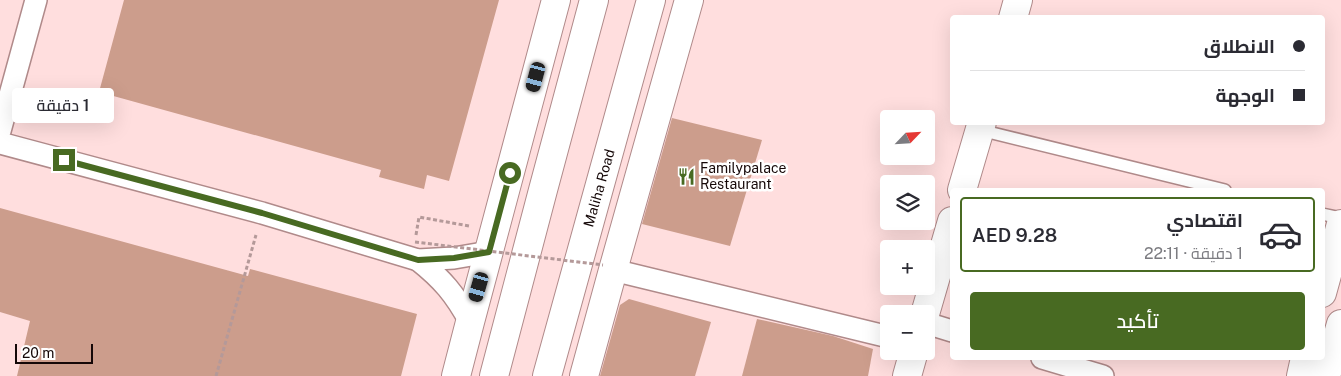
<!DOCTYPE html>
<html lang="ar">
<meta charset="utf-8">
<style>
body{margin:0;font-family:"Public Sans",Cairo,sans-serif;background:#f7f7f7;color:#2b2b33;direction:rtl;height:100vh;display:flex;flex-direction:column;font-size:19px;white-space:nowrap}
*{box-sizing:border-box;margin:0}
p{font-size:16px;color:#7c7c81}
.icon{flex:none;width:28px;height:28px;fill:none;stroke:currentColor;stroke-width:2;stroke-linecap:round;stroke-linejoin:round}
.map{position:relative;flex:1;overflow:hidden;direction:ltr}
.panel{position:absolute;left:950px;top:188px;width:375px;height:172px;display:flex;flex-direction:column;background:#fff;border-radius:5px;box-shadow:0 5px 20px #0002;direction:rtl}
.panel>*{flex:none}
.hud{position:absolute;left:950px;top:15px;width:375px;height:110px;border-radius:5px;box-shadow:0 5px 20px #0002;direction:rtl;display:grid;align-content:center;height:110px;padding:0 20px;background:#fff}
.needle{width:32px;rotate:65deg}
.tools{position:absolute;left:880px;top:110px;display:grid;gap:10px}
.tools a{display:grid;place-items:center;width:55px;height:55px;border-radius:5px;background:#fff;box-shadow:0 5px 20px #0002;font-size:25px}
.scale{position:absolute;left:15px;bottom:12px;width:78px;box-sizing:border-box;padding-left:5px;border:2px solid #150808;border-top:0;font-size:14px;line-height:18px;white-space:nowrap;color:#150808;-webkit-text-stroke:4px #fff;paint-order:stroke}
.end{position:absolute;width:22px;height:22px;margin:-11px;border:6px solid #486a22;background:#fff;box-shadow:0 0 0 2px #fff}
.from{border-radius:50%}
.bubble{position:absolute;height:35px;border-radius:5px;background:#fff;box-shadow:0 5px 20px #0002;font-size:16px;font-weight:600;line-height:35px;text-align:center;direction:rtl}
.car{position:absolute;width:15px;height:30px;margin:-15px -8px;border-radius:6px;box-shadow:0 0 4px 1px #0007;background:linear-gradient(#222 24%,#8ab4d8 0 40%,#222 0 76%,#8ab4d8 0 86%,#222 0)}
.hud b{display:flex;align-items:center;gap:18px;height:48px;font-size:19px}
.hud b+b{border-top:1px solid #e1e1e2}
.hud i{width:12px;height:12px;background:#2b2b33}
ul{padding:9px 0 0;list-style:none}
li{display:flex;align-items:center;gap:15px;height:75px;margin:0 10px 8px;padding:0 10px;border:2px solid transparent;border-radius:5px}
li div{flex:1}
li b{display:block;font-size:19px}
li em{font-style:normal;font-weight:600}
li.active{border-color:#486a22}
li>.icon{width:45px;height:45px;stroke-width:1.5}
.cta{display:flex;gap:10px;margin-top:auto;padding:10px 20px}
.cta a{flex:1;height:58px;border-radius:5px;background:#486a22;color:#fff;font-size:20px;font-weight:600;line-height:58px;text-align:center}
.map>svg:first-child{display:block}
.building{fill:#cc9d8c}
.lines{fill:none;stroke-linecap:round;stroke-linejoin:round}
.lane-casing{stroke:#b08a8a;stroke-width:14}
.street-casing{stroke:#b08a8a;stroke-width:24}
.secondary-casing{stroke:#b08a8a;stroke-width:30}
.primary-casing{stroke:#b08a8a;stroke-width:30}
.path{stroke:#b49999;stroke-width:3;stroke-dasharray:4 2.5;stroke-linecap:butt}
.lane{stroke:#fff;stroke-width:11}
.street{stroke:#fff;stroke-width:21}
.secondary{stroke:#fff;stroke-width:28}
.primary{stroke:#fff;stroke-width:28}
.path-bridge{stroke:#b49999;stroke-width:3;stroke-dasharray:4 2.5;stroke-linecap:butt}
.route{stroke:#486a22;stroke-width:6}
.labels{text-anchor:middle;dominant-baseline:central;stroke-width:5;stroke-linejoin:round;paint-order:stroke}
.poi-label{font-size:14px;fill:#150808;stroke:#fff;text-anchor:start}
.street-label{font-size:14px;fill:#150808;stroke:#fff}
</style>
<div class="map">
<svg width="1341" height="376" viewBox="0 0 1341 376">
<rect width="100%" height="100%" fill="#ffdede"/>
<g class="building">
<path d="M124 0H499L449 181 427 175 424 189 379 177 381 170 99 92Z"/>
<path d="M672 118 762 140 730 246 642 224Z"/>
<path d="M0 208 248 276 250 269 417 314 401 376H17L30 321 0 312Z"/>
<path d="M629 299 711 322 695 376H600L620 305Z"/>
<path d="M757 319 833 336 873 349 868 376H742Z"/>
</g>
<g class="lines">
<defs>
<g id="lane">
<path d="M980 130 1225 190"/>
<path d="M1322 214 1341 218"/>
</g>
<g id="street">
<path d="M0 131 36 0"/>
<path d="M0 143 262 213 418 260 454 258 489 252"/>
<path d="M418 260C442 279 455 294 470 322"/>
<path d="M613 270 889 337"/>
<path d="M926 323 952 331"/>
<path d="M1042 358 1103 376"/>
</g>
<g id="secondary">
<path d="M1013 18 1018 0"/>
<path d="M962 190 982 122"/>
<path d="M1322 293 1341 224"/>
<path d="M925 314 952 221"/>
<path d="M456 376 470 322 556 0"/>
<path d="M584 376 613 270 689 0"/>
<path d="M907 376 914 351"/>
<path d="M1301 376 1305 358"/>
<path d="M1326 376 1341 324"/>
</g>
<g id="primary">
<path d="M494 376 543 190 594 0"/>
<path d="M547 376 651 0"/>
</g>
</defs>
<use href="#lane" class="lane-casing"/>
<use href="#street" class="street-casing"/>
<use href="#secondary" class="secondary-casing"/>
<use href="#primary" class="primary-casing"/>
<g class="path">
<path d="M416 235 419 217 469 226"/>
<path d="M216 376 256 235"/>
</g>
<use href="#lane" class="lane"/>
<use href="#street" class="street"/>
<use href="#secondary" class="secondary"/>
<use href="#primary" class="primary"/>
<path class="path-bridge" d="M415 242 603 265"/>
</g>
<g class="lines">
<path class="route" d="M64 160 262 213 418 260 454 258 489 252 510 173"/>
</g>
<defs>
<symbol id="restaurant-bare" viewBox="-9 -9 18 18"><path d="M-5-6h1v4h1v-4h1v4h1v-4h1v5L-1.5 .5V6h-2V.5L-5-1ZM5-6V6H3V1.5H1.5Q1.5-4 5-6Z" fill="#486a22" stroke="#fff" stroke-width="2.5" paint-order="stroke"/></symbol>
</defs>
<g fill-rule="evenodd">
<use href="#restaurant-bare" x="674" y="164" width="25" height="25"/>
</g>
<g class="labels">
<g class="poi-label">
<text x="700" y="168">Familypalace<tspan x="700" dy="16">Restaurant</tspan></text>
</g>
<g class="street-label">
<text transform="translate(599 188) rotate(-74)">Maliha Road</text>
</g>
</g>
</svg>
<div class="tools">
<a><svg class="needle" viewBox="-14 -14 28 28"><path d="M0-13l5 13h-10z" fill="#e53935"/><path d="M0 13l5-13h-10z" fill="#7c7c81"/></svg></a>
<a><svg class="icon" aria-label="layers" viewBox="0 0 24 24"><path d="M12 4l9 5-9 5-9-5zM3 14l9 5 9-5"/></svg></a>
<a>+</a>
<a>−</a>
</div>
<div class="scale">20 m</div>
<i class="end from" style="left:510px;top:173px"></i>
<i class="end" style="left:64px;top:160px"></i>
<div class="bubble" style="left:12px;top:88px;width:102px">1 دقيقة</div>
<i class="car" style="left:536px;top:77px;rotate:195deg"></i>
<i class="car" style="left:479px;top:287px;rotate:196deg"></i>
<div class="hud">
<b><i class="from"></i>الانطلاق</b>
<b><i></i>الوجهة</b>
</div>
<section class="panel">
<ul>
<li class="active"><svg class="icon" aria-label="car" viewBox="0 0 24 24"><path d="M5 17H2v-5l4-1 3-4h7l3 4 3 1v5h-3M9 17h6M6 11h13"/><circle cx="7" cy="17" r="2"/><circle cx="17" cy="17" r="2"/></svg><div><b>اقتصادي</b><p>1 دقيقة · 22:11</p></div><em>AED 9.28</em></li>
</ul>
<div class="cta"><a>تأكيد</a></div>
</section>
</div>
